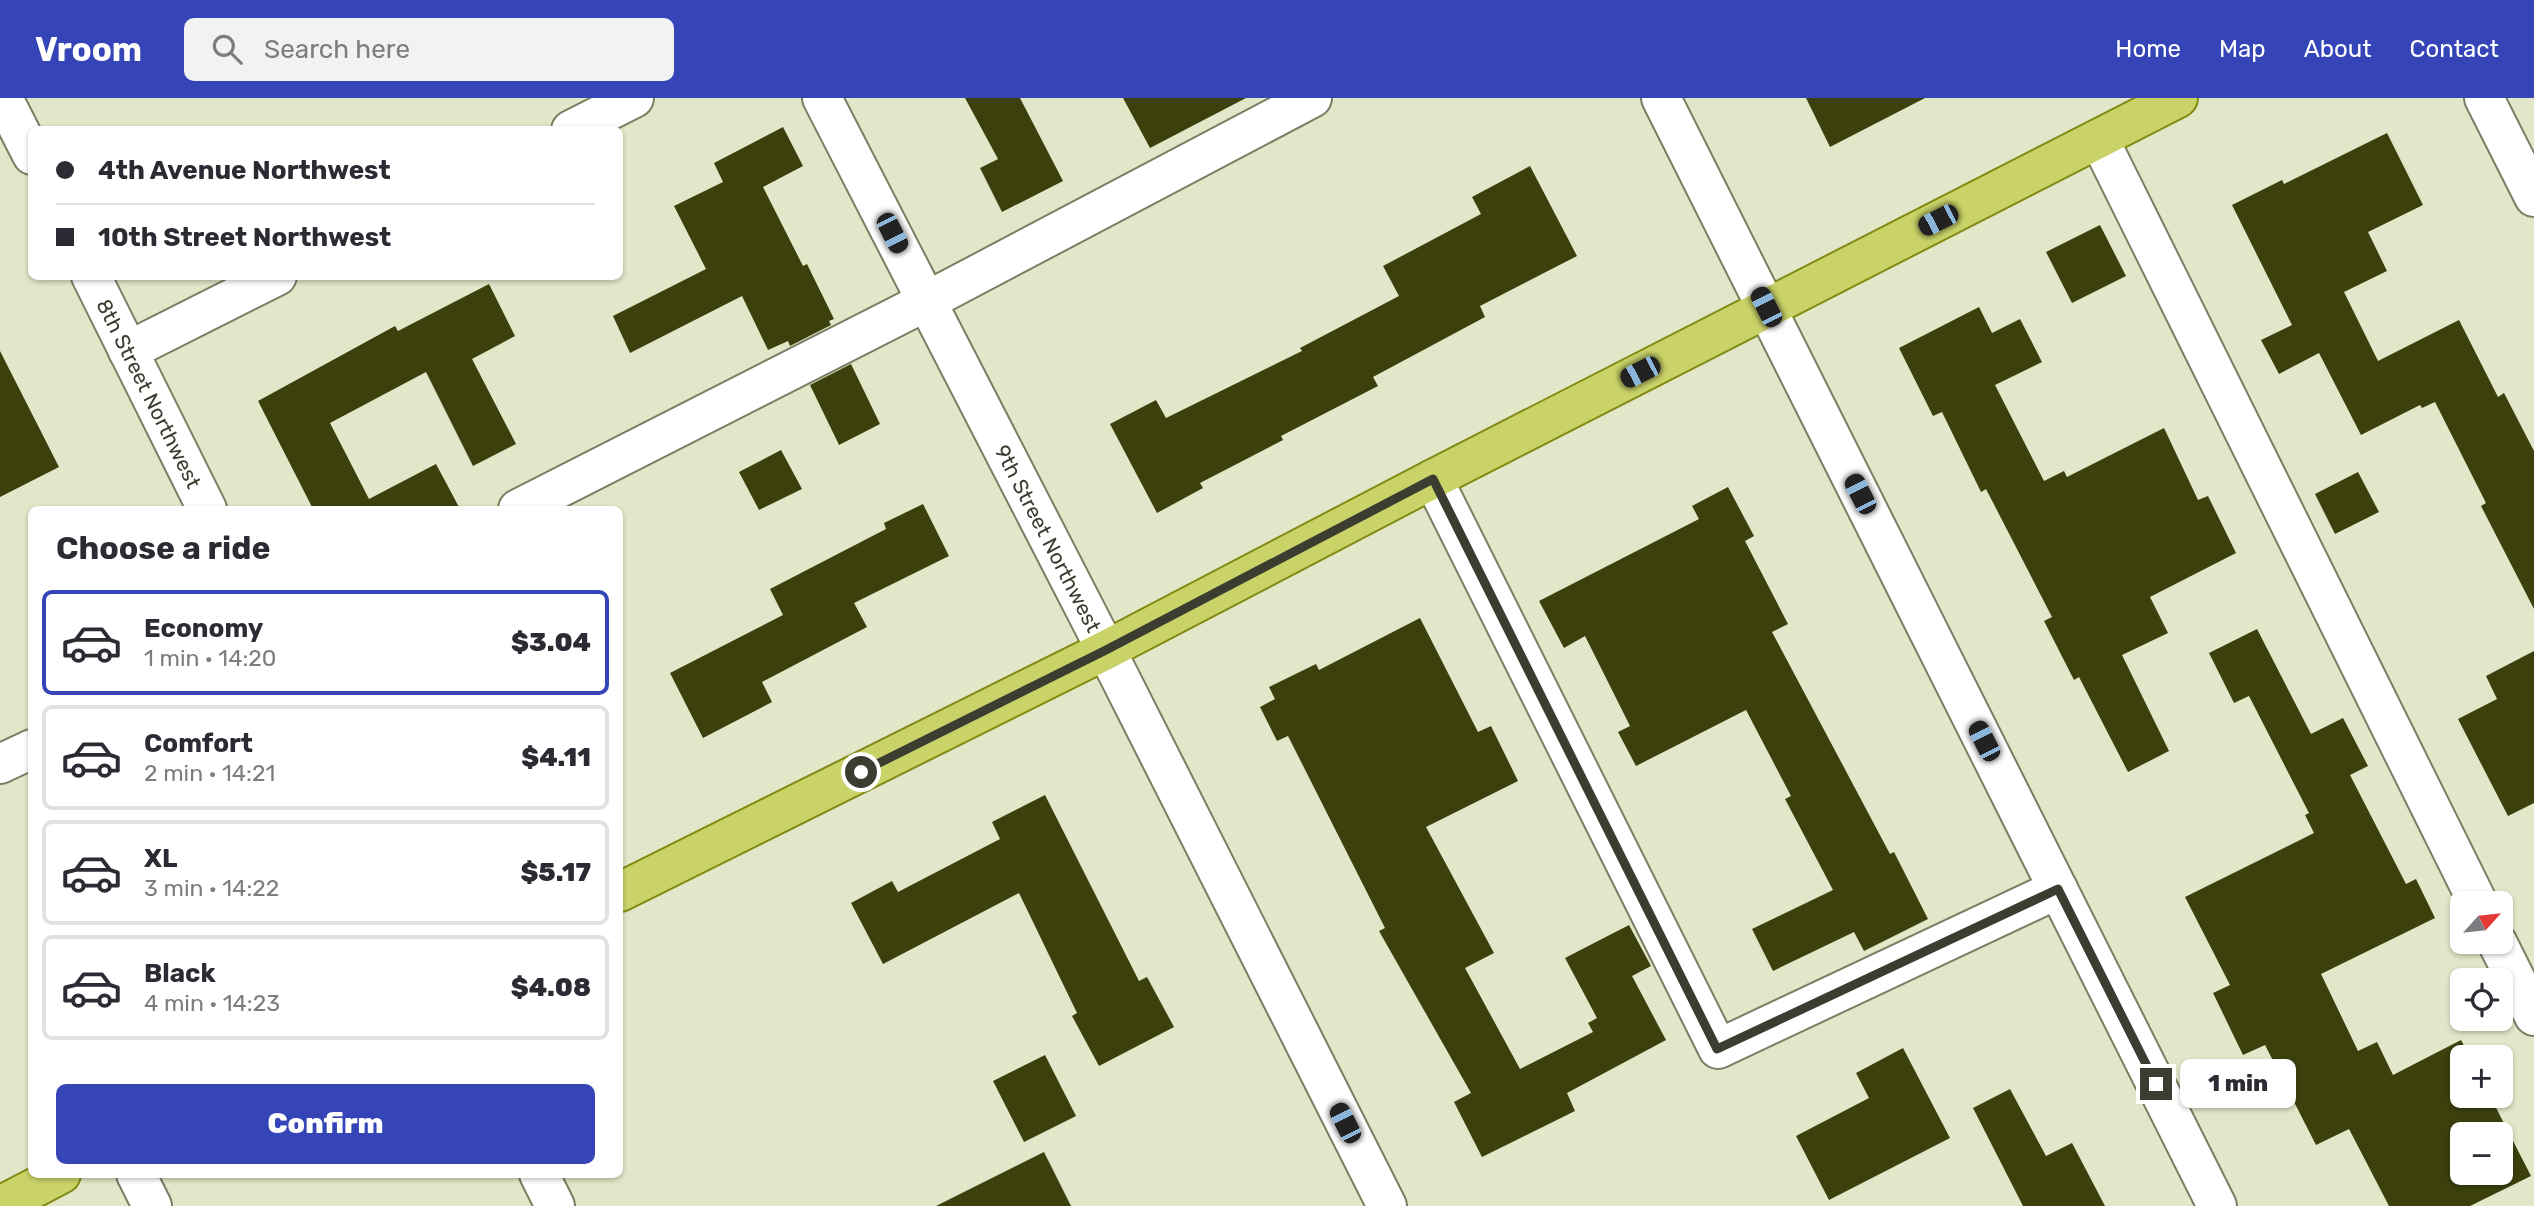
<!DOCTYPE html>
<meta charset="utf-8">
<style>
body{margin:0;font-family:Rubik,sans-serif;background:#f2f2f3;color:#2b2b33;height:100vh;display:flex;flex-direction:column;font-size:26px;white-space:nowrap}
*{box-sizing:border-box;margin:0}
p{font-size:23px;color:#7c7c81}
.icon{flex:none;width:38px;height:38px;fill:none;stroke:currentColor;stroke-width:2;stroke-linecap:round;stroke-linejoin:round}
.map{position:relative;flex:1;overflow:hidden}
.sheet{position:absolute;left:28px;top:408px;width:595px;height:672px;display:flex;flex-direction:column;background:#fff;border-radius:10px;box-shadow:0 2px 5px #0004}
.sheet>*{flex:none}
.banner{position:absolute;left:28px;top:28px;width:595px;height:154px;border-radius:10px;box-shadow:0 2px 5px #0004;display:grid;align-content:center;height:154px;padding:0 28px;background:#fff}
.needle{width:46px;rotate:63deg}
.fabs{position:absolute;left:2450px;top:793px;display:grid;gap:14px}
.fabs a{display:grid;place-items:center;width:63px;height:63px;border-radius:10px;background:#fff;box-shadow:0 2px 5px #0004;font-size:35px}
.end{position:absolute;width:32px;height:32px;margin:-16px;border:9px solid #3b3d31;background:#fff;box-shadow:0 0 0 4px #fff}
.from{border-radius:50%}
.bubble{position:absolute;height:49px;border-radius:10px;background:#fff;box-shadow:0 2px 5px #0004;font-size:23px;font-weight:800;line-height:49px;text-align:center}
.car{position:absolute;width:21px;height:42px;margin:-21px -10px;border-radius:9px;box-shadow:0 0 5px 2px #0007;background:linear-gradient(#222 24%,#8ab4d8 0 40%,#222 0 76%,#8ab4d8 0 86%,#222 0)}
.banner b{display:flex;align-items:center;gap:24px;height:66px;font-size:26px}
.banner b+b{border-top:2px solid #e1e1e2}
.banner i{width:18px;height:18px;background:#2b2b33}
ul{padding:0;list-style:none}
li{display:flex;align-items:center;gap:21px;height:105px;margin:0 14px 10px;padding:0 14px;border:4px solid #e1e1e2;border-radius:10px}
li div{flex:1}
li b{display:block;font-size:26px}
li em{font-style:normal;font-weight:800}
li.selected{border-color:#3545b7}
li>.icon{width:63px;height:63px;stroke-width:1.5}
h2{padding:0 28px;font-size:32px;line-height:84px}
.cta{display:flex;gap:14px;margin-top:auto;padding:14px 28px}
.cta a{flex:1;height:80px;border-radius:10px;background:#3545b7;color:#fff;font-size:28px;font-weight:800;line-height:80px;text-align:center}
header{display:flex;align-items:center;gap:42px;box-sizing:border-box;height:98px;padding:0 35px;background:#3545b7;color:#fff}
header strong{font-size:33px}
nav{display:flex;gap:38px;margin-inline-start:auto;font-size:24px}
.search{width:490px;height:63px;background:#f2f2f3;display:flex;align-items:center;gap:18px;box-sizing:border-box;padding:0 24px;border-radius:10px;color:#7c7c81;font-size:26px}
.map>svg:first-child{display:block}
.building{fill:#3b400d;fill-rule:evenodd}
.lines{fill:none;stroke-linecap:round;stroke-linejoin:round}
.minor-casing{stroke:#7a7e63;stroke-width:42}
.major-casing{stroke:#818b13;stroke-width:42}
.minor{stroke:#fff;stroke-width:38}
.major{stroke:#cad368;stroke-width:38}
.route{stroke:#3b3d31;stroke-width:9}
.labels{text-anchor:middle;dominant-baseline:central;stroke-width:7;stroke-linejoin:round;paint-order:stroke}
.street-label{font-size:21px;fill:#3b3d31;stroke:#f0f5d6}
</style>
<header>
<strong>Vroom</strong>
<div class="search"><svg class="icon" aria-label="search" viewBox="0 0 24 24"><circle cx="10" cy="10" r="6"/><path d="M15 15l6 6"/></svg>Search here</div>
<nav><a>Home</a><a>Map</a><a>About</a><a>Contact</a></nav>
</header>
<div class="map">
<svg width="2534" height="1108" viewBox="0 0 2534 1108">
<rect width="100%" height="100%" fill="#e2e7c9"/>
<g class="building">
<path d="M965 0H1020L1063 83 1002 114 980 70 998 61Z"/>
<path d="M1123 0H1246L1150 50Z"/>
<path d="M1806 0H1925L1830 49Z"/>
<path d="M783 29 803 68 763 89 803 168 807 166 834 221 829 223 831 227 790 248 788 243 768 252 742 198 630 255 613 218 706 171 674 108 723 84 714 65Z"/>
<path d="M2387 35 2423 107 2368 134 2387 173 2344 194 2378 263 2459 222 2498 299 2504 295 2534 353V511L2481 408 2486 405 2435 304 2422 310 2420 307 2361 337 2319 255 2279 276 2261 242 2292 227 2232 107 2282 82 2284 86Z"/>
<path d="M1530 68 1577 158 1480 208 1485 219 1373 279 1378 288 1281 338 1283 342 1200 385 1203 390 1157 415 1110 326 1156 302 1166 320 1302 253 1300 250 1399 198 1383 168 1481 116 1472 99Z"/>
<path d="M2100 127 2126 178 2072 205 2046 154Z"/>
<path d="M489 186 515 238 472 261 516 346 473 368 426 274 330 325 369 401 436 366 460 411H313L258 303 395 228 398 233Z"/>
<path d="M1979 209 1992 235 2020 221 2042 264 1995 287 2044 383 2064 373 2067 379 2164 330 2198 402 2208 398 2236 455 2150 499 2168 535 2122 557 2169 653 2128 674 2079 579 2074 582 2044 523 2052 519 1986 391 1981 394 1942 314 1933 318 1899 250Z"/>
<path d="M0 253 59 369 0 399Z"/>
<path d="M851 266 880 326 839 347 810 287Z"/>
<path d="M781 352 802 391 759 412 739 374Z"/>
<path d="M2358 374 2379 414 2335 436 2315 396Z"/>
<path d="M1728 389 1754 438 1745 443 1788 526 1772 534 1890 756 1894 754 1928 821 1864 853 1854 834 1773 873 1752 831 1833 792 1785 701 1791 698 1746 612 1636 668 1618 634 1630 628 1585 538 1564 550 1539 503 1699 421 1692 408Z"/>
<path d="M923 406 949 458 854 505 867 529 762 584 772 604 703 640 670 575 783 517 770 491 886 431 884 425Z"/>
<path d="M1420 520 1478 634 1491 628 1518 683 1426 729 1494 855 1465 870 1520 971 1593 934 1588 925 1597 920 1565 860 1629 827 1651 868 1632 878 1666 942 1567 995 1575 1013 1482 1059 1454 1004 1471 995 1379 833 1385 830 1288 638 1277 643 1260 609 1275 601 1269 589 1316 566 1319 572Z"/>
<path d="M2257 531 2311 636 2343 620 2368 668 2350 677 2406 786 2416 781 2435 820 2321 876 2358 953 2377 944 2393 977 2461 942 2470 959H2462V998H2490L2531 1078 2470 1108H2389L2349 1031 2316 1047 2265 947 2243 957 2213 895 2230 887 2185 799 2314 735 2305 717 2309 715 2249 598 2234 605 2209 555ZM2462 1036H2501V1074H2462Z"/>
<path d="M2534 553V705L2508 718 2458 621 2497 601 2486 578Z"/>
<path d="M1045 697 1139 883 1147 879 1174 929 1099 968 1072 918 1077 915 1019 795 883 866 851 805 892 783 898 794 1000 741 992 724Z"/>
<path d="M1903 950 1950 1040 1829 1102 1796 1038 1869 1000 1856 975Z"/>
<path d="M1045 957 1076 1018 1024 1044 993 983Z"/>
<path d="M2010 991 2046 1058 2072 1045 2105 1108H2023L1973 1010Z"/>
<path d="M1044 1054 1071 1108H936Z"/>
</g>
<g class="lines">
<defs>
<g id="minor">
<path d="M3 0 32 57"/>
<path id="s1" d="M822 0 1106 552 1387 1108"/>
<path d="M1661 0 2217 1108"/>
<path d="M2484 0 2534 99"/>
<path d="M571 32 634 0"/>
<path d="M2099 41 2478 805"/>
<path id="s2" d="M91 178 207 411"/>
<path d="M128 253 277 178"/>
<path d="M1433 381 1718 951 2058 791"/>
<path d="M518 411 927 203 1312 0"/>
<path d="M0 666 32 651"/>
<path d="M2497 844 2534 918"/>
<path d="M136 1076 152 1108"/>
<path d="M539 1076 555 1108"/>
</g>
<g id="major">
<path d="M620 794 1106 552 1433 381 2178 0"/>
<path d="M0 1108 61 1076"/>
</g>
</defs>
<use href="#minor" class="minor-casing"/>
<use href="#major" class="major-casing"/>
<use href="#minor" class="minor"/>
<use href="#major" class="major"/>
</g>
<g class="lines">
<path class="route" d="M861 674 1106 552 1433 381 1717 951 2058 791 2156 986"/>
</g>
<g class="labels">
<g class="street-label">
<text stroke="none"><textPath href="#s2" startOffset="131">8th Street Northwest</textPath></text>
<text stroke="none"><textPath href="#s1" startOffset="495">9th Street Northwest</textPath></text>
</g>
</g>
</svg>
<div class="fabs">
<a><svg class="needle" viewBox="-14 -14 28 28"><path d="M0-13l5 13h-10z" fill="#e53935"/><path d="M0 13l5-13h-10z" fill="#7c7c81"/></svg></a>
<a><svg class="icon" aria-label="locate" viewBox="0 0 24 24"><circle cx="12" cy="12" r="6"/><path d="M12 2v4M12 18v4M2 12h4M18 12h4"/></svg></a>
<a>+</a>
<a>−</a>
</div>
<i class="end from" style="left:861px;top:674px"></i>
<i class="end" style="left:2156px;top:986px"></i>
<div class="bubble" style="left:2180px;top:961px;width:116px">1 min</div>
<i class="car" style="left:1938px;top:122px;rotate:243deg"></i>
<i class="car" style="left:892px;top:135px;rotate:153deg"></i>
<i class="car" style="left:1766px;top:209px;rotate:333deg"></i>
<i class="car" style="left:1640px;top:274px;rotate:243deg"></i>
<i class="car" style="left:1860px;top:396px;rotate:333deg"></i>
<i class="car" style="left:1984px;top:643px;rotate:333deg"></i>
<i class="car" style="left:1345px;top:1025px;rotate:333deg"></i>
<div class="banner">
<b><i class="from"></i>4th Avenue Northwest</b>
<b><i></i>10th Street Northwest</b>
</div>
<section class="sheet">
<h2>Choose a ride</h2>
<ul>
<li class="selected"><svg class="icon" aria-label="car" viewBox="0 0 24 24"><path d="M5 17H2v-5l4-1 3-4h7l3 4 3 1v5h-3M9 17h6M6 11h13"/><circle cx="7" cy="17" r="2"/><circle cx="17" cy="17" r="2"/></svg><div><b>Economy</b><p>1 min · 14:20</p></div><em>$3.04</em></li>
<li><svg class="icon" aria-label="car" viewBox="0 0 24 24"><path d="M5 17H2v-5l4-1 3-4h7l3 4 3 1v5h-3M9 17h6M6 11h13"/><circle cx="7" cy="17" r="2"/><circle cx="17" cy="17" r="2"/></svg><div><b>Comfort</b><p>2 min · 14:21</p></div><em>$4.11</em></li>
<li><svg class="icon" aria-label="car" viewBox="0 0 24 24"><path d="M5 17H2v-5l4-1 3-4h7l3 4 3 1v5h-3M9 17h6M6 11h13"/><circle cx="7" cy="17" r="2"/><circle cx="17" cy="17" r="2"/></svg><div><b>XL</b><p>3 min · 14:22</p></div><em>$5.17</em></li>
<li><svg class="icon" aria-label="car" viewBox="0 0 24 24"><path d="M5 17H2v-5l4-1 3-4h7l3 4 3 1v5h-3M9 17h6M6 11h13"/><circle cx="7" cy="17" r="2"/><circle cx="17" cy="17" r="2"/></svg><div><b>Black</b><p>4 min · 14:23</p></div><em>$4.08</em></li>
</ul>
<div class="cta"><a>Confirm</a></div>
</section>
</div>
